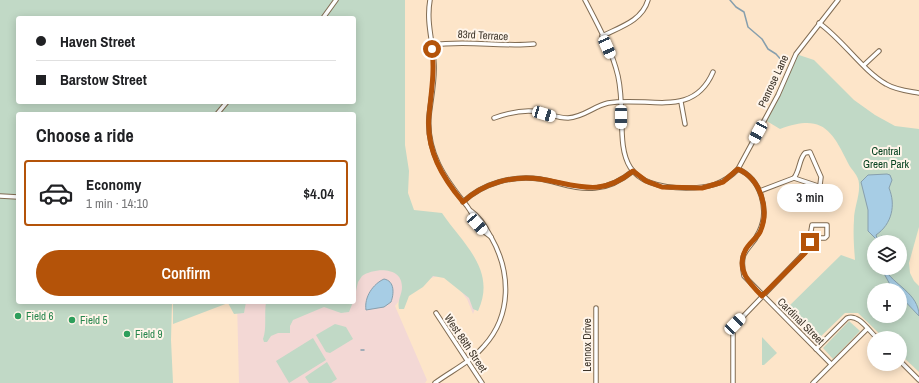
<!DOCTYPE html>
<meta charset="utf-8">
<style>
body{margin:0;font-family:"Archivo Narrow",sans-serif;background:#f6f6f6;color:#202124;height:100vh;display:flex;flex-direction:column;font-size:15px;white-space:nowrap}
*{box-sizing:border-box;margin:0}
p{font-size:13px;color:#757577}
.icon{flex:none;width:22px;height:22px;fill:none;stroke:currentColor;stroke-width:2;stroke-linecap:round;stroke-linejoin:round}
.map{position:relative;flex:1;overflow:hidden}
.side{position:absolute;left:16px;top:112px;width:340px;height:192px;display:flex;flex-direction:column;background:#fff;border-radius:4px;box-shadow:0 2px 10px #0003}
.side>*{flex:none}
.hud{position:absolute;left:16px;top:16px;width:340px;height:88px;border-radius:4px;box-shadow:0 2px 10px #0003;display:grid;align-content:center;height:88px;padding:0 20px;background:#fff}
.fabs{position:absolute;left:867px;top:235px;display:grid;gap:8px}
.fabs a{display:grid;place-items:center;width:40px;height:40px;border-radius:50%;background:#fff;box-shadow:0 2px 10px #0003;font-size:20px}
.end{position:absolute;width:18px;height:18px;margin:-9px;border:5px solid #b45309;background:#fff;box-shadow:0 0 0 2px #fff}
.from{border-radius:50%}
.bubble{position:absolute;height:28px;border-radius:14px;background:#fff;box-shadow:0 2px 10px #0003;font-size:13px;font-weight:600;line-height:28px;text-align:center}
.car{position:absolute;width:12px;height:24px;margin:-12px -6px;border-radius:5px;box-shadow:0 0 3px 1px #0007;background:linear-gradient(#fff 24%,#345 0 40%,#fff 0 76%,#345 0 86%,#fff 0)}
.hud b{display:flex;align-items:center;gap:14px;height:38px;font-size:15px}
.hud b+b{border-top:1px solid #e0e0e0}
.hud i{width:10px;height:10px;background:#202124}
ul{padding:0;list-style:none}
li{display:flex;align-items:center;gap:12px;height:66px;margin:0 8px 6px;padding:0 12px;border:2px solid transparent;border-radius:4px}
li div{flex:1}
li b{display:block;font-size:15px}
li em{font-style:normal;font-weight:600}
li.current{border-color:#b45309}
li>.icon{width:36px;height:36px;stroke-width:1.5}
h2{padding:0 20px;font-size:18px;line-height:48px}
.action{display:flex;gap:8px;margin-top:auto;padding:8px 20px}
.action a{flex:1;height:46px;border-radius:24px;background:#b45309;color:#fff;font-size:16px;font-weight:600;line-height:46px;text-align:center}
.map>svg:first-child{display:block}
.education{fill:#f3d8d5}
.green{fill:#c1d9c6;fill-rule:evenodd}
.water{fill:#a7cde5;stroke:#879fad}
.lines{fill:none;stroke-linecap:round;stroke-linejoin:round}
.stream{stroke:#879fad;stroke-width:1.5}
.minor-casing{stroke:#816c53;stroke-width:5.5}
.minor{stroke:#fff;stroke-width:3.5}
.route{stroke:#b45309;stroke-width:5}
.leisure-dot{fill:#2e9e5b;stroke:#fff5ea;stroke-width:1.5}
.labels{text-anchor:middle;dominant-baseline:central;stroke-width:4;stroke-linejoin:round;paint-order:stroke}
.street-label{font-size:11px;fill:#3d3429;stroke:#fff5ea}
.park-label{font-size:11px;fill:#05401e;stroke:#fff5ea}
.leisure-label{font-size:11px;fill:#27864d;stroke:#fff5ea;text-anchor:start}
</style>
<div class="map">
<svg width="919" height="383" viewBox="0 0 919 383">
<rect width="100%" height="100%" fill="#fde5c9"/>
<path class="education" d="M438 215 472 261 478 275 479 299 473 314 467 299 453 281 442 275 424 280 409 288 395 306 427 380 425 383H239L237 302H354V216Z"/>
<g class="green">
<path d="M0 0H405V145L409 171 408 193 414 210 442 213C463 244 497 270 478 311L473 309 469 298 444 278 433 276 423 287 409 296 404 309H399C397 300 402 295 402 287 402 266 374 268 362 276L358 282 354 300V114H18V302H172L171 340 173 383H0ZM18 18H354V102H18Z"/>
<path d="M796 54 814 60 854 100 875 115 895 126 919 129V227L909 263 910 273 914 281 919 286V372L900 354V338H884L858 313H845L816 341 785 310 841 255 855 260C854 247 853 233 854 220 854 208 860 196 859 184 859 175 851 170 848 163 831 128 821 114 780 129L765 120ZM874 242H900V268H874ZM874 290H900V316H874Z"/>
<path d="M173 302H246L244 313 234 314 228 303 173 324Z"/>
<path d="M266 302H353L349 312 341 313 324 307 293 320 290 326V333H278L271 336 267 342H264L263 339C267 329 264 314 266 302Z"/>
<path d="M849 321 860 331 833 359 823 348Z"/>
<path d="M335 324 346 327 353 339 330 353 326 352 316 335Z"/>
<path d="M762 337 777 353 764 365H762Z"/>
<path d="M313 338 326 360 289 383 276 361Z"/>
<path d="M327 362 337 379 331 383H309L305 377Z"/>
</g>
<g class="water">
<path d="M887 174 890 175 892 180 889 188C896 205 892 224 876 235L877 238 882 236 890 242H879L868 231V210L861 182 868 175Z"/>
<path d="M881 268H884C893 285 919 293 919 316L900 296V290H893Z"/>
<path d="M384 279C395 281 394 294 391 302L384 307 366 310C364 297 373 284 384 279Z"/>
</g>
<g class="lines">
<g class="stream">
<path d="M730 0 736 7 744 12 748 27 762 39 768 49 776 54 784 63"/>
<path d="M361 350H364"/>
</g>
<defs>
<g id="minor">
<path d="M430 0C426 23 433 41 434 64 435 81 431 98 429 116 426 152 445 179 467 206 475 217 478 229 491 237"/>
<path d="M585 0C597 23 612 50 618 76 630 130 600 188 686 188 708 188 723 185 738 169L778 95 796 54 838 0"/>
<path d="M323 18 336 0"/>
<path d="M819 23C843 40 863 71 886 84 896 90 908 91 919 93"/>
<path d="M602 36C620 27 642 21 648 0"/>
<path d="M432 45C467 40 499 47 534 44"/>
<path d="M864 65 879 51"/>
<path d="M681 102 685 124"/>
<path d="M217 114 227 102"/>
<path d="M494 118C508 113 523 109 539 112 549 114 558 118 568 118 584 117 594 106 608 103 648 96 693 119 713 72"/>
<path d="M810 152 821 177 820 185 818 186 794 178C800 170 799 159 805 153Z"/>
<path d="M738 169C761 179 770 210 759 232 750 252 738 248 744 276L831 364"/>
<path d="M760 191 794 178"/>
<path d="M0 196 18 197"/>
<path d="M463 202C483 183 513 175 540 179 558 182 576 190 595 188 609 187 622 180 633 171"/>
<path d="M436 313 482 383"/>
<path d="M816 349 847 318C858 313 869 331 877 338"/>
<path d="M900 361 919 380"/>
<path d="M435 383C451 371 471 362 484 346 512 315 511 272 491 237 485 227 481 218 471 211"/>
<path d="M596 383V308"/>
<path d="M733 383V327L808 249 812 225H827V236L825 238H811"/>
<path d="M813 383 867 329"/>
</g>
</defs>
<use href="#minor" class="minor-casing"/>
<use href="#minor" class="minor"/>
</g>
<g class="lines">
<path class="route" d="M432 49C435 72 431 93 429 116 426 150 442 177 463 202 483 183 513 175 540 179 578 185 600 198 633 171L646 181 662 187 702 188 723 182 738 169C761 179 770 210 760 232 756 239 748 244 745 251 736 270 750 284 762 296L805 253 810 242"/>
</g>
<g class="leisure-dot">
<circle cx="18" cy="316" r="4"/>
<circle cx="72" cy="320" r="4"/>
<circle cx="127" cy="334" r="4"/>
</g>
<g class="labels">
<g class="street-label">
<text transform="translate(483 35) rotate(3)">83rd Terrace</text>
<text transform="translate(773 81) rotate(-65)">Penrose Lane</text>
<text transform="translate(801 321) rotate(45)">Cardinal Street</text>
<text transform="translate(466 343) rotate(56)">West 86th Street</text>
<text transform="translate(587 345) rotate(-90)">Lennox Drive</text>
</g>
<g class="park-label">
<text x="886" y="151">Central<tspan x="886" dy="13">Green Park</tspan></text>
</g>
<g class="leisure-label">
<text x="26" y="316">Field 6</text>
<text x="80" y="320">Field 5</text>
<text x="135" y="334">Field 9</text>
</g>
</g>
</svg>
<div class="fabs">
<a><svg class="icon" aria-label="layers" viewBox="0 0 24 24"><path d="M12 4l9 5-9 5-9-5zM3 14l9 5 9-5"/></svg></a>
<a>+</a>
<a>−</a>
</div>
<i class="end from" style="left:432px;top:49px"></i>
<i class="end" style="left:810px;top:242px"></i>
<div class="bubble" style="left:777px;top:184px;width:66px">3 min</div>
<i class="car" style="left:607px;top:47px;rotate:156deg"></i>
<i class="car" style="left:544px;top:114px;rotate:106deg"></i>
<i class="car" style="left:621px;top:117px;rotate:180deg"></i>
<i class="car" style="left:758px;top:132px;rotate:209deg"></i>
<i class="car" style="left:477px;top:224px;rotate:138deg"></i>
<i class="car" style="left:735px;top:324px;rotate:44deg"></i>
<div class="hud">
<b><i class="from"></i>Haven Street</b>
<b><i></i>Barstow Street</b>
</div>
<section class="side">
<h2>Choose a ride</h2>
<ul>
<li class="current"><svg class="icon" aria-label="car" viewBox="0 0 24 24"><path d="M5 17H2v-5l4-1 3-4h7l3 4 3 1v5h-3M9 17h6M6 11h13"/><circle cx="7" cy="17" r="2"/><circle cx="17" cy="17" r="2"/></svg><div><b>Economy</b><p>1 min · 14:10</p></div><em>$4.04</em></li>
</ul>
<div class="action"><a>Confirm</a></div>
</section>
</div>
